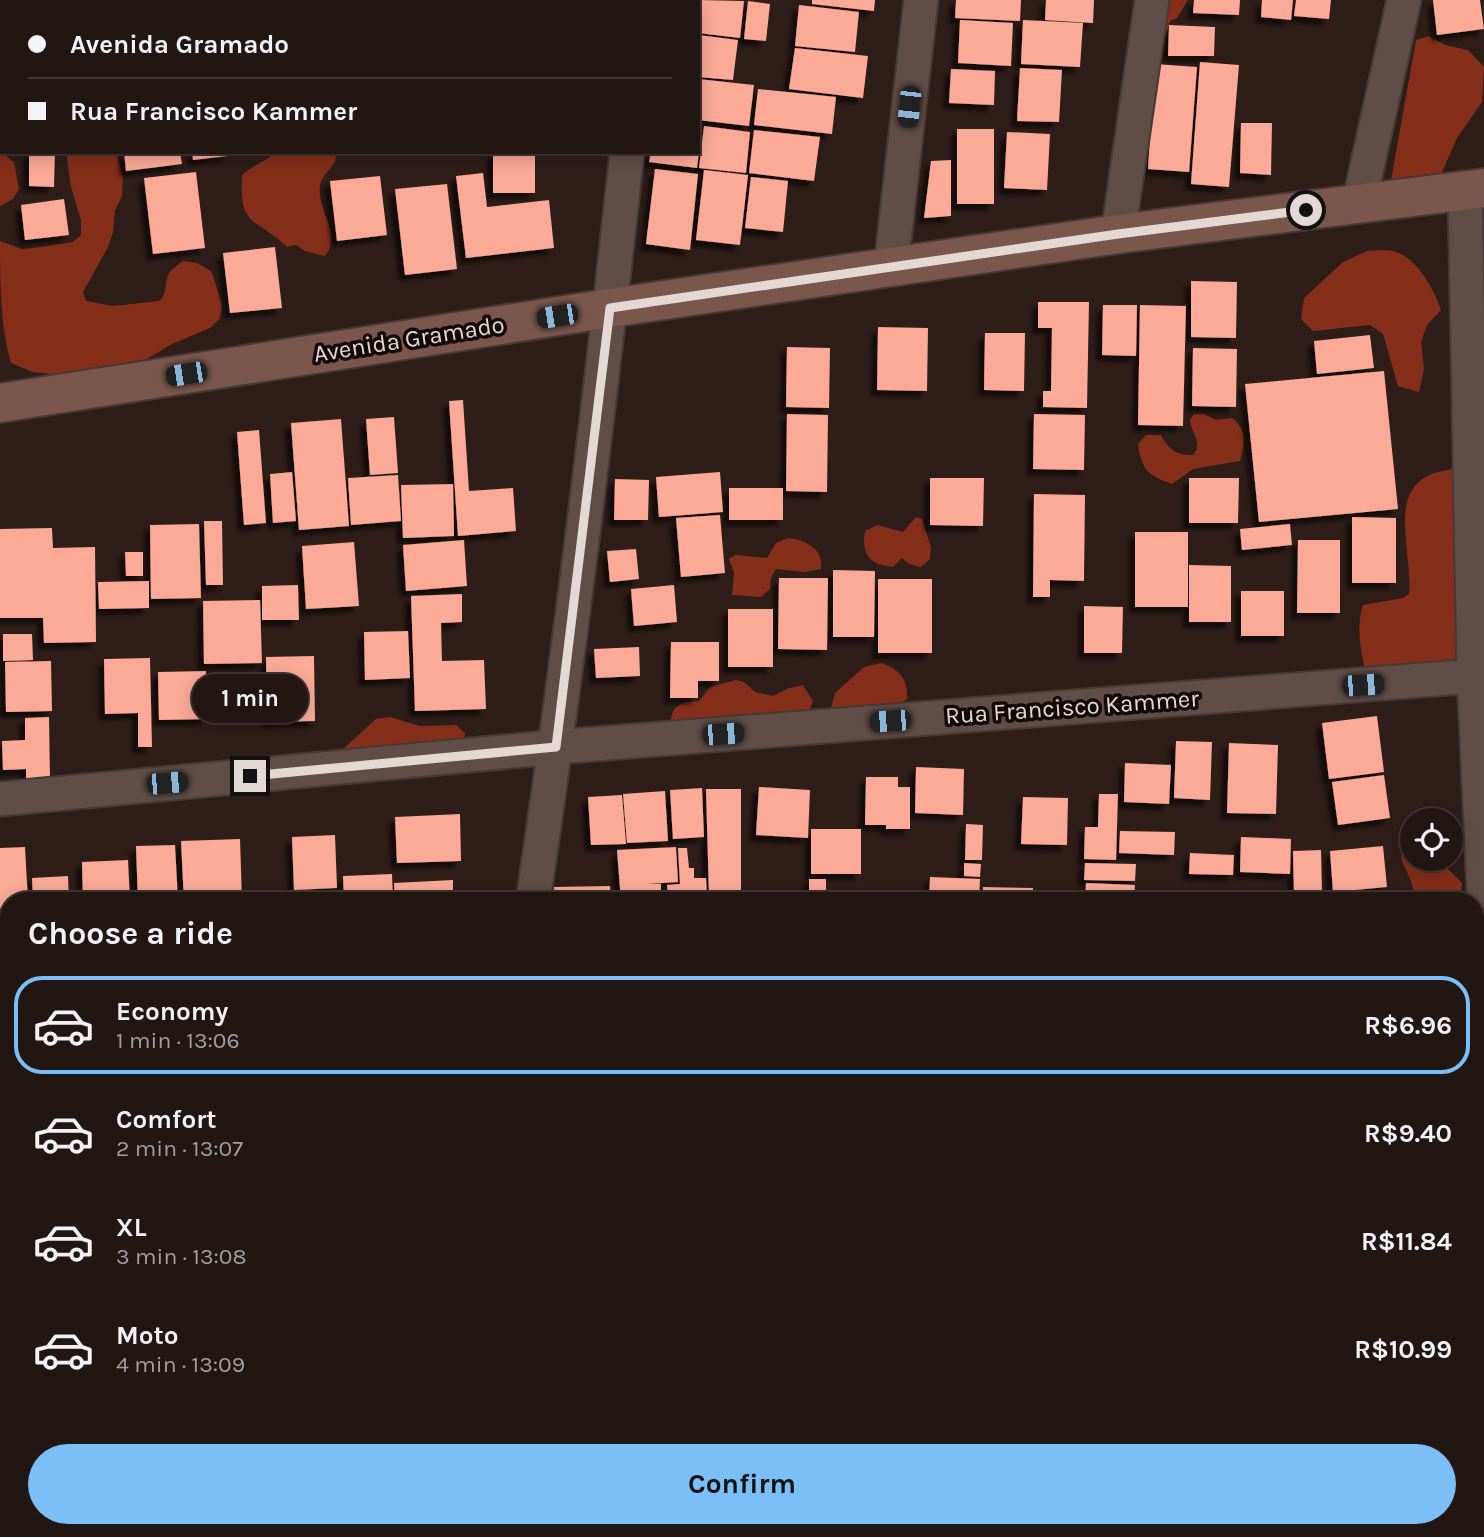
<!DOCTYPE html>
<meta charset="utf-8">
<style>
body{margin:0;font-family:Karla,sans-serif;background:#2e2321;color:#f1f3f6;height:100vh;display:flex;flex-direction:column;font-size:26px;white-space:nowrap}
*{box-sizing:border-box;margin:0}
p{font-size:23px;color:#a29fa0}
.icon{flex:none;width:38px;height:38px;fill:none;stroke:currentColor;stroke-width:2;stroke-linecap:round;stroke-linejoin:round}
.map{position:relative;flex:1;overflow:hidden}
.sheet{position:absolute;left:0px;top:892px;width:1484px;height:646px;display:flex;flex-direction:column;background:#221613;border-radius:28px 28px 0 0;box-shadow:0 4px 18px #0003,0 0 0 2px #3f3533}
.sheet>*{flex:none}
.guide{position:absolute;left:0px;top:0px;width:700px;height:154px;box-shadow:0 4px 18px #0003,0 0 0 2px #3f3533;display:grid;align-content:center;height:154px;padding:0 28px;background:#221613}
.fabs{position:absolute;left:1400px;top:808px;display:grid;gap:14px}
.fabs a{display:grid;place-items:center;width:63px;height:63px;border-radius:50%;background:#221613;box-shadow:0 4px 18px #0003,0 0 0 2px #3f3533;font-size:35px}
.end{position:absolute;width:32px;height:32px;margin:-16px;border:9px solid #e4d8d5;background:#111;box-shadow:0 0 0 4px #111}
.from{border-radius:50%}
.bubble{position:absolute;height:49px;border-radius:24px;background:#221613;box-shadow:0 4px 18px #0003,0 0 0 2px #3f3533;font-size:23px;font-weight:700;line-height:49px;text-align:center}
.car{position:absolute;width:21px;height:42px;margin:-21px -10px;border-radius:9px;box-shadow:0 0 5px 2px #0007;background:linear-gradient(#222 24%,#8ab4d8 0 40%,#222 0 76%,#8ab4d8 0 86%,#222 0)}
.guide b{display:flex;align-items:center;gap:24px;height:66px;font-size:26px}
.guide b+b{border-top:2px solid #3f3533}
.guide i{width:18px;height:18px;background:#f1f3f6}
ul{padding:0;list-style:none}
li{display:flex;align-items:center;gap:21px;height:98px;margin:0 14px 10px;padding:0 14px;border:4px solid transparent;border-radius:28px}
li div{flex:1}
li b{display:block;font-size:26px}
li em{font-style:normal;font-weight:700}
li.current{border-color:#7abff8}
li>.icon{width:63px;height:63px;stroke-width:1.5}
h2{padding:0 28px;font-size:32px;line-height:84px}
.cta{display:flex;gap:14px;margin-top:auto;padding:14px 28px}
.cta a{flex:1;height:80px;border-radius:42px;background:#7abff8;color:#111;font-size:28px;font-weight:700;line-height:80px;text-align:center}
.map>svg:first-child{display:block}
.forest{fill:#852e19}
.building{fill:#faaa96;filter:url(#shadow)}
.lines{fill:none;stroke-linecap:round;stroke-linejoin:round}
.lane-casing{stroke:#473936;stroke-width:21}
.street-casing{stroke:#473936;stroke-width:37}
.secondary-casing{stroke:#473936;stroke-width:42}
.lane{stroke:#604d47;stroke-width:18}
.street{stroke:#604d47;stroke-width:33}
.secondary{stroke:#7a564c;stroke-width:38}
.route{stroke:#e4d8d5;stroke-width:9}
.labels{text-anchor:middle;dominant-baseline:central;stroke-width:7;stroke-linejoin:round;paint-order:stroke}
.street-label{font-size:24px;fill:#e4d8d5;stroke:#110907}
</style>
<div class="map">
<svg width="1484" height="1537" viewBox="0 0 1484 1537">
<defs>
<filter id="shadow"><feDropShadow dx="-6" dy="6" stdDeviation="2" flood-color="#0009"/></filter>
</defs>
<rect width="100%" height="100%" fill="#2e1d19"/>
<g class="forest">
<path d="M1170 0H1188L1177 18 1170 21 1164 43 1160 46Z"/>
<path d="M1429 36 1445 45 1468 50 1484 67 1482 102 1457 138 1439 179 1391 180 1416 40Z"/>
<path d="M0 152 14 162 19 189 13 199 0 206Z"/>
<path d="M66 152H116L123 176 122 196 115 210 113 232 108 247 83 292 86 301 113 306 159 301C168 294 164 283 169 273 172 269 179 264 183 261L197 263 211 271 215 282 222 305 220 318 210 328 172 344 135 366H99L76 373 51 374 33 372 11 363C0 326 0 281 0 241L22 249 33 248 73 242 81 235V220L71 187Z"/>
<path d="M276 152H336C338 167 322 172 320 186 316 209 343 235 325 256L305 251 296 245 287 247C255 216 239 229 242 175 253 165 265 162 276 152Z"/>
<path d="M1367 251C1376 251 1388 249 1396 252 1417 258 1435 291 1441 310L1427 325 1421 342 1424 369 1419 392 1398 386 1383 334 1370 325 1313 331 1301 319 1304 298 1343 262Z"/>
<path d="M1194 414H1204L1216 420 1232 418C1247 429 1245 444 1240 461L1193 469 1172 484C1147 475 1142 470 1138 444L1146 435H1161C1168 449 1177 456 1193 455 1204 442 1191 434 1190 420Z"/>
<path d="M1457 469 1460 498 1455 661 1445 676 1369 684C1362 659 1355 630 1363 605L1403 598 1409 594C1413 543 1379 474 1457 469Z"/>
<path d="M916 517 922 519 931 548 930 559 921 567 909 564 902 558 893 567C869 565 861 553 865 531L877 525 903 532Z"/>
<path d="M788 538C806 540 824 549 821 569L804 572 776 569 771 578 770 589 761 597 732 595 734 573 729 559 735 555 767 558 776 543Z"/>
<path d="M881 663C900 669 908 680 907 699L888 711H830L835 693 864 667Z"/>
<path d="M736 680 744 682 755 692 773 696 789 688 803 685 813 701 808 715 671 727C670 705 680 702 699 701L710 687Z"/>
<path d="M390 717 420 726 456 725 465 733 463 745 341 751 376 719Z"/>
<path d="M1412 839V859H1442L1444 865 1462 883 1460 901H1416C1414 894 1413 886 1410 879 1403 860 1393 856 1412 839Z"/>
<path d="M0 1056H9L7 1106 0 1107Z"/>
<path d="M9 1207V1530H169V1537H0V1208Z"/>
<path d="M323 1530H948V1535L943 1537H324Z"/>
</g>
<g class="building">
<path d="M698 0 744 1 740 38 698 33Z"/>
<path d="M812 0H875L874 11 812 4Z"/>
<path d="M956 0H1021L1020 21 955 18Z"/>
<path d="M1046 0H1094L1093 23 1045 20Z"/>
<path d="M1194 0H1240L1239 15 1193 13Z"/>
<path d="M1262 0H1293L1291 20 1261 17Z"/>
<path d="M1296 0H1331L1329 19 1294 16Z"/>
<path d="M1433 0H1480L1484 29 1437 35Z"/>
<path d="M748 1 770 4 766 41 744 39Z"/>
<path d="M799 5 859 12 855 52 795 46Z"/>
<path d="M960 20 1013 23 1011 66 958 63Z"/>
<path d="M1023 20 1083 23 1080 67 1021 64Z"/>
<path d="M1169 25 1215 27 1214 56H1168Z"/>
<path d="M698 35 738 40 733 80 698 77Z"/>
<path d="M795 48 868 56 863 98 789 89Z"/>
<path d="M1200 62 1239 65 1229 187 1191 184Z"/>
<path d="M1155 64 1197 67 1189 172 1148 169Z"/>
<path d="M1020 68 1062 70 1059 122 1017 121Z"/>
<path d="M951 69 995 71 994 105 949 103Z"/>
<path d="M698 79 754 85 749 126 698 120Z"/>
<path d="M758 89 836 97 832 134 754 125Z"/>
<path d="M1241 123H1272L1271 175 1240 173Z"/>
<path d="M704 126 750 132 746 173 699 168Z"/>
<rect x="957" y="129" width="37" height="75"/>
<path d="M754 130 820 137 814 181 749 173Z"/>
<path d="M1007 132 1050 134 1047 190 1004 188Z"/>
<path d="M29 152H55L54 187 29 186Z"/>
<path d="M124 152H180L182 164 126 171Z"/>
<path d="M192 152H228V156L193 160Z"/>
<rect x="493" y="152" width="42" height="41"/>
<path d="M651 152H699L697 168 649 162Z"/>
<path d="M951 160V216L924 218 931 161Z"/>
<path d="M655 169 698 174 690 250 646 244Z"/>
<path d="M704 170 748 175 740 245 696 240Z"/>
<path d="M196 172 205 248 153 254 144 178Z"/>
<path d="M483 173 487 207 549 200 554 248 466 258 456 176Z"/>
<path d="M380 176 387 235 337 241 330 181Z"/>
<path d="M751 177 788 181 783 232 745 228Z"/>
<path d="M447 184 457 269 405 275 395 189Z"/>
<path d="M64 199 69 235 25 240 21 205Z"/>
<path d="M275 247 282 308 230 313 223 253Z"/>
<path d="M1191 281 1237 282 1236 338 1191 337Z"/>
<path d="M1038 302H1089L1087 408 1043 407V391H1051L1052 328H1038Z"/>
<path d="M1103 305H1137L1136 356 1102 355Z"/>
<path d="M1140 305 1186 306 1183 426 1138 425Z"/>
<path d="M878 327 928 328 927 391 877 390Z"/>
<path d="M985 333H1025L1024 391 984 390Z"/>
<path d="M1370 335 1374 368 1317 374 1314 341Z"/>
<path d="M787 347 830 348 829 408 786 407Z"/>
<path d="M1193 348 1237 349 1236 407 1192 406Z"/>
<path d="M1384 371 1398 509 1259 522 1245 384Z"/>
<path d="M463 400 469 491 513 488 516 531 458 536 449 401Z"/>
<path d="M787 414 828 415 827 492 786 491Z"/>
<path d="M1034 414 1085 415 1084 470 1033 469Z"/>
<path d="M394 417 398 473 370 475 366 419Z"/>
<path d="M341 419 349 526 299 530 291 423Z"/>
<path d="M259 430 266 523 244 525 237 432Z"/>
<path d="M292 472 296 521 273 523 270 474Z"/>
<path d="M720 472 723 512 659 517 656 477Z"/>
<path d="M398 475 401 521 351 525 348 478Z"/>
<path d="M930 478H984L983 526 930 525Z"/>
<path d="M1189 478H1239L1238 523H1189Z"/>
<path d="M615 479 649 480 648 520H614Z"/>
<path d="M453 484 454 536 403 538 401 485Z"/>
<rect x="729" y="488" width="54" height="32"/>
<path d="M1034 494 1085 495 1084 581 1050 580V597H1033Z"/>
<path d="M720 515 725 573 681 577 676 518Z"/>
<path d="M1352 517 1396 518V583H1352Z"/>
<path d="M204 521H222L223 585H206Z"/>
<path d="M199 524 201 598 151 599 150 525Z"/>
<path d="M1290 524 1292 545 1242 550 1240 529Z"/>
<path d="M52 528 53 548 95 547 96 642 44 643 43 618H0V529Z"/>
<rect x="1135" y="532" width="53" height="75"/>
<path d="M464 540 467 586 406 591 403 545Z"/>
<path d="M1298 540H1340V613H1297Z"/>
<path d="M354 542 359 606 306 609 302 546Z"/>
<path d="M636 549 639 579 610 582 607 551Z"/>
<path d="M125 552H143V576H126Z"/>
<path d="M1189 565 1231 566V622H1189Z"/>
<path d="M833 570 875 571 874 637H833Z"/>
<path d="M779 578H828L827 650 778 649Z"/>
<rect x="878" y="579" width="54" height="74"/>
<path d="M149 581V608L99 609 98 582Z"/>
<path d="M298 585 299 620H262V586Z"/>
<path d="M674 585 677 622 634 626 631 589Z"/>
<rect x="1241" y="591" width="43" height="45"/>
<path d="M462 594V622L441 623 442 661 484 660 486 709 415 711 411 596Z"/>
<path d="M260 600 262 663 204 664 203 601Z"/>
<path d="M1084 606 1123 607 1122 653H1084Z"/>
<rect x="728" y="609" width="45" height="58"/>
<path d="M408 631 410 678 365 680 364 632Z"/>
<path d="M3 634H32L33 660 3 661Z"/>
<path d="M671 642H719V681H698V698H670Z"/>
<path d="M639 647 640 676 596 678 594 649Z"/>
<path d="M314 656 315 721 267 722 266 657Z"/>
<path d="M150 658 152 747H138V713L105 714 104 659Z"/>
<path d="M51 661 52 711 6 712 5 662Z"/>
<path d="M206 671 207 719 159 720 158 672Z"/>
<path d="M1377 716 1384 772 1329 779 1322 723Z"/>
<path d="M49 717 50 778H26V769L3 770 2 741 25 740V718Z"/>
<path d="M1176 741 1212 742 1210 800 1174 798Z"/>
<path d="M1229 743 1278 745 1276 814 1227 813Z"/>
<path d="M1125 763 1171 765 1169 804 1124 802Z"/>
<path d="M916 767 964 769 963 815 915 813Z"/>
<path d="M1384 775 1390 818 1338 825 1332 782Z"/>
<path d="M866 777H898V787H910V829H886V825H865Z"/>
<path d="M759 787 810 790 808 838 756 835Z"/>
<path d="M702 788 704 837 673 839 670 790Z"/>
<path d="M706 789H741V895H709Z"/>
<path d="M665 791 668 841 627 843 623 794Z"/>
<path d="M1099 794H1118L1116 860 1084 859 1085 827H1098Z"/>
<path d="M622 795 626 844 591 845 588 797Z"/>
<path d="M1023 797 1068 798 1067 845 1021 844Z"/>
<path d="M460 814 461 861 397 863 395 817Z"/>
<path d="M966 824 983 825 982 860H965Z"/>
<rect x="811" y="829" width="50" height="45"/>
<path d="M1120 831 1175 832 1174 855 1119 853Z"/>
<path d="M335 835 337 888 294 890 292 837Z"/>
<path d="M1241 837 1291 839 1290 874 1240 872Z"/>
<path d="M240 839 242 901H184L181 841Z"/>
<path d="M175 845 178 901H138L136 846Z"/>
<path d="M1383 846 1387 887 1333 892 1330 851Z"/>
<path d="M25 847 28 901H9V918L0 919V848Z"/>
<path d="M676 847 678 882 647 884H661V900L621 901 617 850Z"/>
<path d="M678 848H687L689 868H694V878H706L707 896 668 899 667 885 680 884Z"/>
<path d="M1321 850 1322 892 1294 894 1293 851Z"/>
<path d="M1190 853 1234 855 1233 875 1189 874Z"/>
<path d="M128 860 130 901H83L82 862Z"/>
<path d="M964 863 981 864 980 877 964 876Z"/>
<path d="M1085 863 1136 864 1135 881 1084 880Z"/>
<path d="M392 874 393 901H344L343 876Z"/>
<path d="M68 876 69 901H33L32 878Z"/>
<path d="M930 877 980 879 979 901H929Z"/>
<path d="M809 879H826V901H776V891H809Z"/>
<path d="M453 880V901H395L394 883Z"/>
<path d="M1086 883 1135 885 1134 901H1085Z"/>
<path d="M610 886 611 901H555L554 887Z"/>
<path d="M983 887 1033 888 1032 901H983Z"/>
<path d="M1241 890 1289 891 1288 901H1241Z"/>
<path d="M1399 891 1400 901H1311V899Z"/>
<path d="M9 943V965H0V944Z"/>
<path d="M1 1015H9V1033H2Z"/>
</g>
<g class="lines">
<defs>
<path id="lane" d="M1186 1530 1188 1537"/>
<g id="street">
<path d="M25 2 35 0"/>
<path d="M643 2V0"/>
<path d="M0 6H2"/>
<path d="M1465 191 1474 676 1484 891"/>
<path d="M1359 203 1404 0"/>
<path d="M1118 234 1152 0"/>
<path d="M891 267 921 0"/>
<path d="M0 799 556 747 1474 676"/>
<path d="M533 901C570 652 600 402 627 152"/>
<path d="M1475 1031 1484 1030"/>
<path d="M0 1156 9 1155"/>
</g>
<path id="secondary" d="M0 403 610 308 1118 234 1484 188"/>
</defs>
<use href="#lane" class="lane-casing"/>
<use href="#street" class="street-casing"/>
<use href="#secondary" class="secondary-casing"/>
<use href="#lane" class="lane"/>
<use href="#street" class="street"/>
<use href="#secondary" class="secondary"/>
</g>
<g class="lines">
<path class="route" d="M250 776 556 747 610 308 1118 234 1306 210"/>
</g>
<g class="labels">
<g class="street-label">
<text transform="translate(409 339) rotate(-9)">Avenida Gramado</text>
<text transform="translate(1072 707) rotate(-4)">Rua Francisco Kammer</text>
</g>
</g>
</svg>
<div class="fabs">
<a><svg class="icon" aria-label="locate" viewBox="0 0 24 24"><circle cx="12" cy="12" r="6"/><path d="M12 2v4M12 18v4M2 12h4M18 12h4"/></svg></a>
</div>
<i class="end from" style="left:1306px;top:210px"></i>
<i class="end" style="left:250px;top:776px"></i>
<div class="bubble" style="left:192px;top:674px;width:116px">1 min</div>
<i class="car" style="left:909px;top:107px;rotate:186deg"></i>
<i class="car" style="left:557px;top:316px;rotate:261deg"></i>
<i class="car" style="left:186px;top:374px;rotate:261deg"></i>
<i class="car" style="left:1363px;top:685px;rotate:86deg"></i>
<i class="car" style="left:890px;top:721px;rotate:266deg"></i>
<i class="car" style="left:723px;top:734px;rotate:86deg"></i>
<i class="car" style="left:167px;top:783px;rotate:85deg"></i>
<div class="guide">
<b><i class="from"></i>Avenida Gramado</b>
<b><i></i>Rua Francisco Kammer</b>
</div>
<section class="sheet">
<h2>Choose a ride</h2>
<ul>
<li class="current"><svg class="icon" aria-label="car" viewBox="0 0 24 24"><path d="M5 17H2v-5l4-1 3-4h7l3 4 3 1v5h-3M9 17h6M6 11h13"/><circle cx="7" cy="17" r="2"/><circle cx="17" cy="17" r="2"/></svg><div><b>Economy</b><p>1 min · 13:06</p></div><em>R$6.96</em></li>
<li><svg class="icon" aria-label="car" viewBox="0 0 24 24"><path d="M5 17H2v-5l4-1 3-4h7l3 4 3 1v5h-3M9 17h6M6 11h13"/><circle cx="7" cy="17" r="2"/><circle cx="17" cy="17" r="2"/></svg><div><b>Comfort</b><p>2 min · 13:07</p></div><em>R$9.40</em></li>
<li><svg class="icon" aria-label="car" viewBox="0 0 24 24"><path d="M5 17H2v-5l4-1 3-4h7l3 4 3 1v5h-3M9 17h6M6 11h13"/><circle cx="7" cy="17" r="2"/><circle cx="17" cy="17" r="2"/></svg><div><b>XL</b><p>3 min · 13:08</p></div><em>R$11.84</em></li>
<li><svg class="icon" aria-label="car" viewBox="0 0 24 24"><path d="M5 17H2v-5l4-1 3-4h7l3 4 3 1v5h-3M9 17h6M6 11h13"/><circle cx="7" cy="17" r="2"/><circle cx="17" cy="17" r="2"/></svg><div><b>Moto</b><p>4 min · 13:09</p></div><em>R$10.99</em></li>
</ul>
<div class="cta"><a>Confirm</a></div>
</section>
</div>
